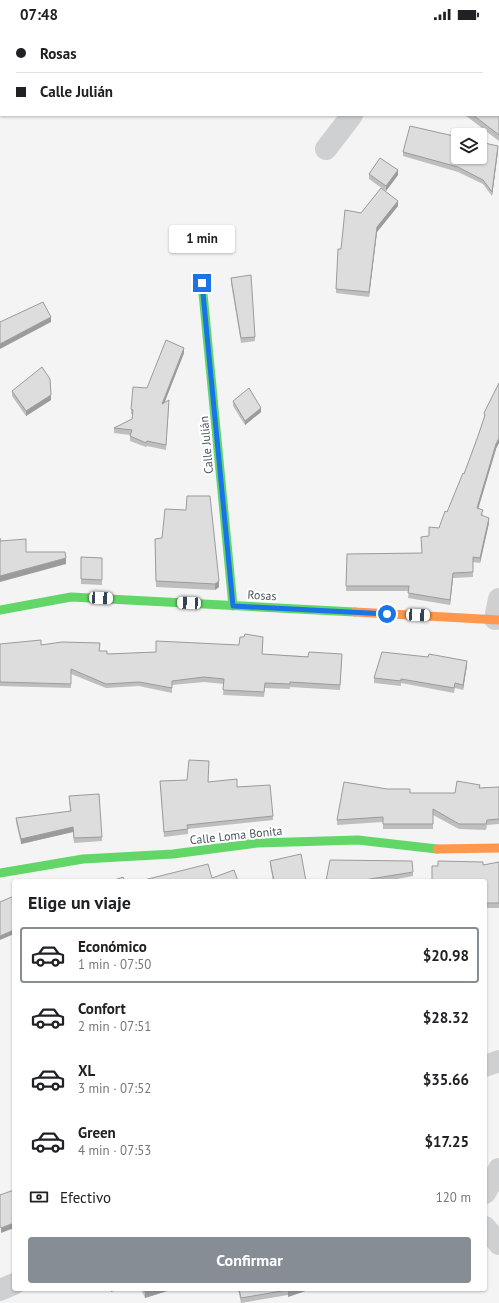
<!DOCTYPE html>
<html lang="es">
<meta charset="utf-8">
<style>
body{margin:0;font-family:"PT Sans",sans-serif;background:#f6f6f6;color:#202124;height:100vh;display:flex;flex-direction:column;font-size:15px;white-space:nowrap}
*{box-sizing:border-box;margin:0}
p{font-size:13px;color:#757577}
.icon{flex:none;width:22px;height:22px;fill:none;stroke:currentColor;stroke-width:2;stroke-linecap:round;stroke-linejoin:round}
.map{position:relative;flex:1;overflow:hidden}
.drawer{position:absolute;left:12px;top:851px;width:475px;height:412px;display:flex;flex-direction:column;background:#fff;border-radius:4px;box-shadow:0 1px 3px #0004}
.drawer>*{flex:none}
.hud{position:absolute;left:0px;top:0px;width:499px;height:88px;box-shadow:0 1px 3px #0004;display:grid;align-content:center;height:88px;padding:0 16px;background:#fff}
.buttons{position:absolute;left:451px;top:100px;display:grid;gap:8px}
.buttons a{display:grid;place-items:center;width:36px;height:36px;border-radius:4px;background:#fff;box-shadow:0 1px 3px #0004;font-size:20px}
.end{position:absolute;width:18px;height:18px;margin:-9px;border:5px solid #1a73e8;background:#fff;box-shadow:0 0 0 2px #fff}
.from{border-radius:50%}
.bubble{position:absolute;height:28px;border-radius:4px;background:#fff;box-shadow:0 1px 3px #0004;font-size:13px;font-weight:700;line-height:28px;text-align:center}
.car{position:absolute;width:12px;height:24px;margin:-12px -6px;border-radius:5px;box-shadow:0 0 3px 1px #0007;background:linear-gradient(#fff 24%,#345 0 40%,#fff 0 76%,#345 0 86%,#fff 0)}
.hud b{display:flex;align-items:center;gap:14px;height:38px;font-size:15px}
.hud b+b{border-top:1px solid #e0e0e0}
.hud i{width:10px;height:10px;background:#202124}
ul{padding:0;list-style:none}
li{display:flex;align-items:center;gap:12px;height:56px;margin:0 8px 6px;padding:0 8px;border:2px solid transparent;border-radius:4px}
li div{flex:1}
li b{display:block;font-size:15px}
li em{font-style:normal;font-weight:700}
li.active{border-color:#868d94}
li>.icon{width:36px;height:36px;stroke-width:1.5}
h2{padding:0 16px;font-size:18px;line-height:48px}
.pay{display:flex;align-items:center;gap:10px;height:44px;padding:0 16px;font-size:15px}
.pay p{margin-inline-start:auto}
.primary-button{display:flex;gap:8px;margin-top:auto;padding:8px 16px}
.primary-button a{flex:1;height:46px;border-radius:4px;background:#868d94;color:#fff;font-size:16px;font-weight:700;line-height:46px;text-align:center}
.status{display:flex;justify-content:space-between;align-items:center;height:28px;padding:0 20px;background:#fff;direction:ltr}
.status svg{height:11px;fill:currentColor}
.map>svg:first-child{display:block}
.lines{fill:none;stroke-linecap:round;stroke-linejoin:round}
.street{stroke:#ced0d2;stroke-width:22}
.fast{stroke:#63d668;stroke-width:9}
.slow{stroke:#ff974d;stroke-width:9}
.wall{fill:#bebebf}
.shaded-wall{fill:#9b9b9b}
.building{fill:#ddddde;stroke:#9b9b9b}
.route{stroke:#1a73e8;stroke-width:5}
.labels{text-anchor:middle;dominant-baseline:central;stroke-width:4;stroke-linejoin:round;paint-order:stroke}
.street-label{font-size:12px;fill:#4a5661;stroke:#fff}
</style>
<div class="status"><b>07:48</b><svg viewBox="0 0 49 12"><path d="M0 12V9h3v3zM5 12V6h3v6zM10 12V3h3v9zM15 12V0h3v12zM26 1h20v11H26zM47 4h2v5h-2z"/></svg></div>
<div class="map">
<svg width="499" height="1275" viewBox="0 0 499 1275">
<rect width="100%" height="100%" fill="#f4f4f4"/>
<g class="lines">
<g class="street">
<path d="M418 1 419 0"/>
<path d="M326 121 352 87"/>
<path d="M495 591 499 571"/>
<path d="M485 1038 499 1033"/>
<path d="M485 1165 499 1141"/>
<path d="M485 1199 499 1216"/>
<path d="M0 1262 14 1256"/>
</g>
<g class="fast">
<path d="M202 255 233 578"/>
<path d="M0 582 71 569 355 584"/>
<path d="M0 845 83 831 173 826 257 815 358 812 437 821"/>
</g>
<g class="slow">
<path d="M355 584 499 592"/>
<path d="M437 821 499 820"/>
</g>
</g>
<g class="wall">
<path d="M499 5V113L465 87H498Z"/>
<path d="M498 123 492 168 483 156 458 144 403 128V124Z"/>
<path d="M369 146 398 147 386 163 369 151Z"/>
<path d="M398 178 377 204 369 269 336 265V261L361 185Z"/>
<path d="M231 250 255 309V313L241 315 231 255Z"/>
<path d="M184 325 164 375 169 377 166 422 147 418 146 419 130 413V407L114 405V400L132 391V386H131V381L147 360Z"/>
<path d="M499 355 496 421 478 480 483 487V488L489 495 480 535 473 534V549L453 550 450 577 408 570 409 563H346L347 526 422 525 429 508 439 500 447 484 464 446 478 408 484 391V385Z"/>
<path d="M12 363 51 372 26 388 12 368Z"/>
<path d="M233 373 261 384 245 397 233 378Z"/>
<path d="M155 511 219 559 215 562 156 559Z"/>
<path d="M81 529 102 530V557L81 556Z"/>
<path d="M263 614 262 626 342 630 340 662 290 659V661L265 660 264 669 223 667 224 656 204 654 172 657V665L139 658 106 660 71 646V660L0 658V616L41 617 99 623 107 626 156 624 239 617Z"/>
<path d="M467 637 463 662 455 660 454 665 401 655V658L374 655V650Z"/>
<path d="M160 753 208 754 237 759 273 788V792L188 801V806L164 809Z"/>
<path d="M499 759V796L487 797 486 802 459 801 433 787V801H383V794L337 797V792L410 765H455L480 760Z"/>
<path d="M69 768 102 809V813L74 815 73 804 21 816 16 794V790L70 784Z"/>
<path d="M270 833 306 853H273L270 837Z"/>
<path d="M499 834V880H485V853L483 837Z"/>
<path d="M413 844V848L386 853H326Z"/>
<path d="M141 1261H167V1263L145 1270Z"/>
<path d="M238 1261H311L288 1269V1267L241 1275Z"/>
</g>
<g class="shaded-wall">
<path d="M8 0H19L18 1H7Z"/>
<rect x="0" y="5" width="1" height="7"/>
<path d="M498 118V123L492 168V164Z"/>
<path d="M398 142V147L386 163V158Z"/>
<path d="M398 173V178L377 204 369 269V264L377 199Z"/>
<path d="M51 289V294L0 321V316Z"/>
<path d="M184 320V325L162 381V376Z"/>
<path d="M51 367V372L26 388V383Z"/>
<path d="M261 380V384L245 397V393Z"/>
<path d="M499 410V415L496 421 477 485V480L496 416Z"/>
<path d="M489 490V495L480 535V530Z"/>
<path d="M66 530V536L0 554V548Z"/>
<path d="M453 545V550L450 577V572Z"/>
<path d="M219 553V559L215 562V556Z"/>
<path d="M467 633V637L463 662V657Z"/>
<path d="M73 799V804L21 816V811Z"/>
<path d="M14 902V906L0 912V908Z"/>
<path d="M14 1195V1200L1 1205V1200Z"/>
<path d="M111 1261H120L111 1264Z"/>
<path d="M157 1261H167V1263L145 1270V1264Z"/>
<path d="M297 1261H311L288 1269V1264Z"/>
</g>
<g class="building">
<path d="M0 0H8L7 1H1V5H0Z"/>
<path d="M499 5V107L473 87H498V6Z"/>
<path d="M410 98 458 109V129H480V114L498 118 492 164 483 152 458 139 403 124Z"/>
<path d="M380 130 398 142 386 158 369 146Z"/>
<path d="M381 160 398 173 377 199 369 264 336 261 338 221H341L345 182 361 185Z"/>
<path d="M251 247 255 309 241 310 231 250Z"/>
<path d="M43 274 51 289 0 316V294Z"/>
<path d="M166 312 184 320 162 376 169 372 166 417 147 413 146 415 130 408 132 402 114 400 132 391 133 382 131 381 133 359 147 360Z"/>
<path d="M42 339 50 351 51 367 26 383 12 363Z"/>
<path d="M499 355V410L496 416 477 480 483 482 481 487 489 490 480 530 473 529V544L453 545 450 572 408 565 409 558H346L347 526 422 525 421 509 429 508V499L439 500 445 483 447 484 463 445 464 446 478 408 485 387 484 385Z"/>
<path d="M249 360 261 380 245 393 233 373Z"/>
<path d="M187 468H210L219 553 215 556 156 553 155 511 162 510 165 481 186 482Z"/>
<path d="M0 510V513L26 511V524H65L66 530 0 548Z"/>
<path d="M81 529 102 530V552L81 551Z"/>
<path d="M245 606 263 609 262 626 308 629 309 624 342 626 340 657 290 654V656L265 655 264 664 223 662 224 651 204 649 172 653V660L139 654 106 656 71 641V656L0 654V616L41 612V617L62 614 100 615 99 623H107V626L156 624V613L239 617 240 609H244Z"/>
<path d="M382 624 428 629 429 626 467 633 463 657 455 655 454 660 401 651V653L374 650Z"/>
<path d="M189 732 209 733 208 754 237 751V759L270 757 273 788 187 797 188 801 164 804 160 753 187 752Z"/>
<path d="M457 753 480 757 479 760 499 759V791L487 792 486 796H459L433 781V796H383V789L337 792 344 754 387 761H410V765H455Z"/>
<path d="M99 766 102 809 74 810 73 799 21 811 16 790 71 783 69 768Z"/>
<path d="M301 826 306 853H274L270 833Z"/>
<path d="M330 832 412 833 413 844 358 853H326Z"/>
<path d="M438 833 483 834V837L499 834V875H485V853H432V838H438Z"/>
<path d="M208 836 212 850 234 842 238 853H140Z"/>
<path d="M123 849 125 853H112Z"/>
<path d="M14 868V902L0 908V874Z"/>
<path d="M14 1162V1195L1 1200 0 1198V1167Z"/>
<path d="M143 1261H157L145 1264Z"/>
<path d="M239 1261H297L288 1264V1262L241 1270Z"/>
</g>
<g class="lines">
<path class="route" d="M202 255 233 578 387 586"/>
</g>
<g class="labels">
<g class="street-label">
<text transform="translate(206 417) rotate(-95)">Calle Julián</text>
<text transform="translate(262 567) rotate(3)">Rosas</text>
<text transform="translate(236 807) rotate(-6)">Calle Loma Bonita</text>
</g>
</g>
</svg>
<div class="buttons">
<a><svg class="icon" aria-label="layers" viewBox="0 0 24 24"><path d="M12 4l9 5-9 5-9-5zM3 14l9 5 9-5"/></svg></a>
</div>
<i class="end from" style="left:387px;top:586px"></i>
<i class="end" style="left:202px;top:255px"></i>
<div class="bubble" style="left:169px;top:197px;width:66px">1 min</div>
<i class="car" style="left:101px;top:570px;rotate:93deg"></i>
<i class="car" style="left:189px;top:575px;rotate:273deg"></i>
<i class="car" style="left:418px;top:587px;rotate:93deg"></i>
<div class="hud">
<b><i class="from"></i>Rosas</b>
<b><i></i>Calle Julián</b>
</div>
<section class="drawer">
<h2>Elige un viaje</h2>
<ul>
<li class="active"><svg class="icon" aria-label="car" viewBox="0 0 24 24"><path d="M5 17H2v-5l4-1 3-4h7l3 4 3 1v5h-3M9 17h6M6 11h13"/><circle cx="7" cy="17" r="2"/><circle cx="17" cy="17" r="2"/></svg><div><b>Económico</b><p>1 min · 07:50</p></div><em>$20.98</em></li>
<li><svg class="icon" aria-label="car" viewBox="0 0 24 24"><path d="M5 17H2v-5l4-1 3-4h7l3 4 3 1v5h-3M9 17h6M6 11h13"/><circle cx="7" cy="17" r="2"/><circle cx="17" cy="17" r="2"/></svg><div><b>Confort</b><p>2 min · 07:51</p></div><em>$28.32</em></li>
<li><svg class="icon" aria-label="car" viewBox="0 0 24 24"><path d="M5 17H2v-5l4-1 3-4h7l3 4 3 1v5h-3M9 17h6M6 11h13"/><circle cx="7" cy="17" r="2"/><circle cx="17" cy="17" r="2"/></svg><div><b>XL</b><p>3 min · 07:52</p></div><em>$35.66</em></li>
<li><svg class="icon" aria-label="car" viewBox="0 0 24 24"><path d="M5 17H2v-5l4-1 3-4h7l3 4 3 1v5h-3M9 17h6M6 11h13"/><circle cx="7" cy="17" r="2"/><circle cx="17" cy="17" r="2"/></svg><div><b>Green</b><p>4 min · 07:53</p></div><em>$17.25</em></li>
</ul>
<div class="pay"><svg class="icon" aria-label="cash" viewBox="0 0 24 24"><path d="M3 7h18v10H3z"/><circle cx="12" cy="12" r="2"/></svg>Efectivo<p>120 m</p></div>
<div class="primary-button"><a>Confirmar</a></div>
</section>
</div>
